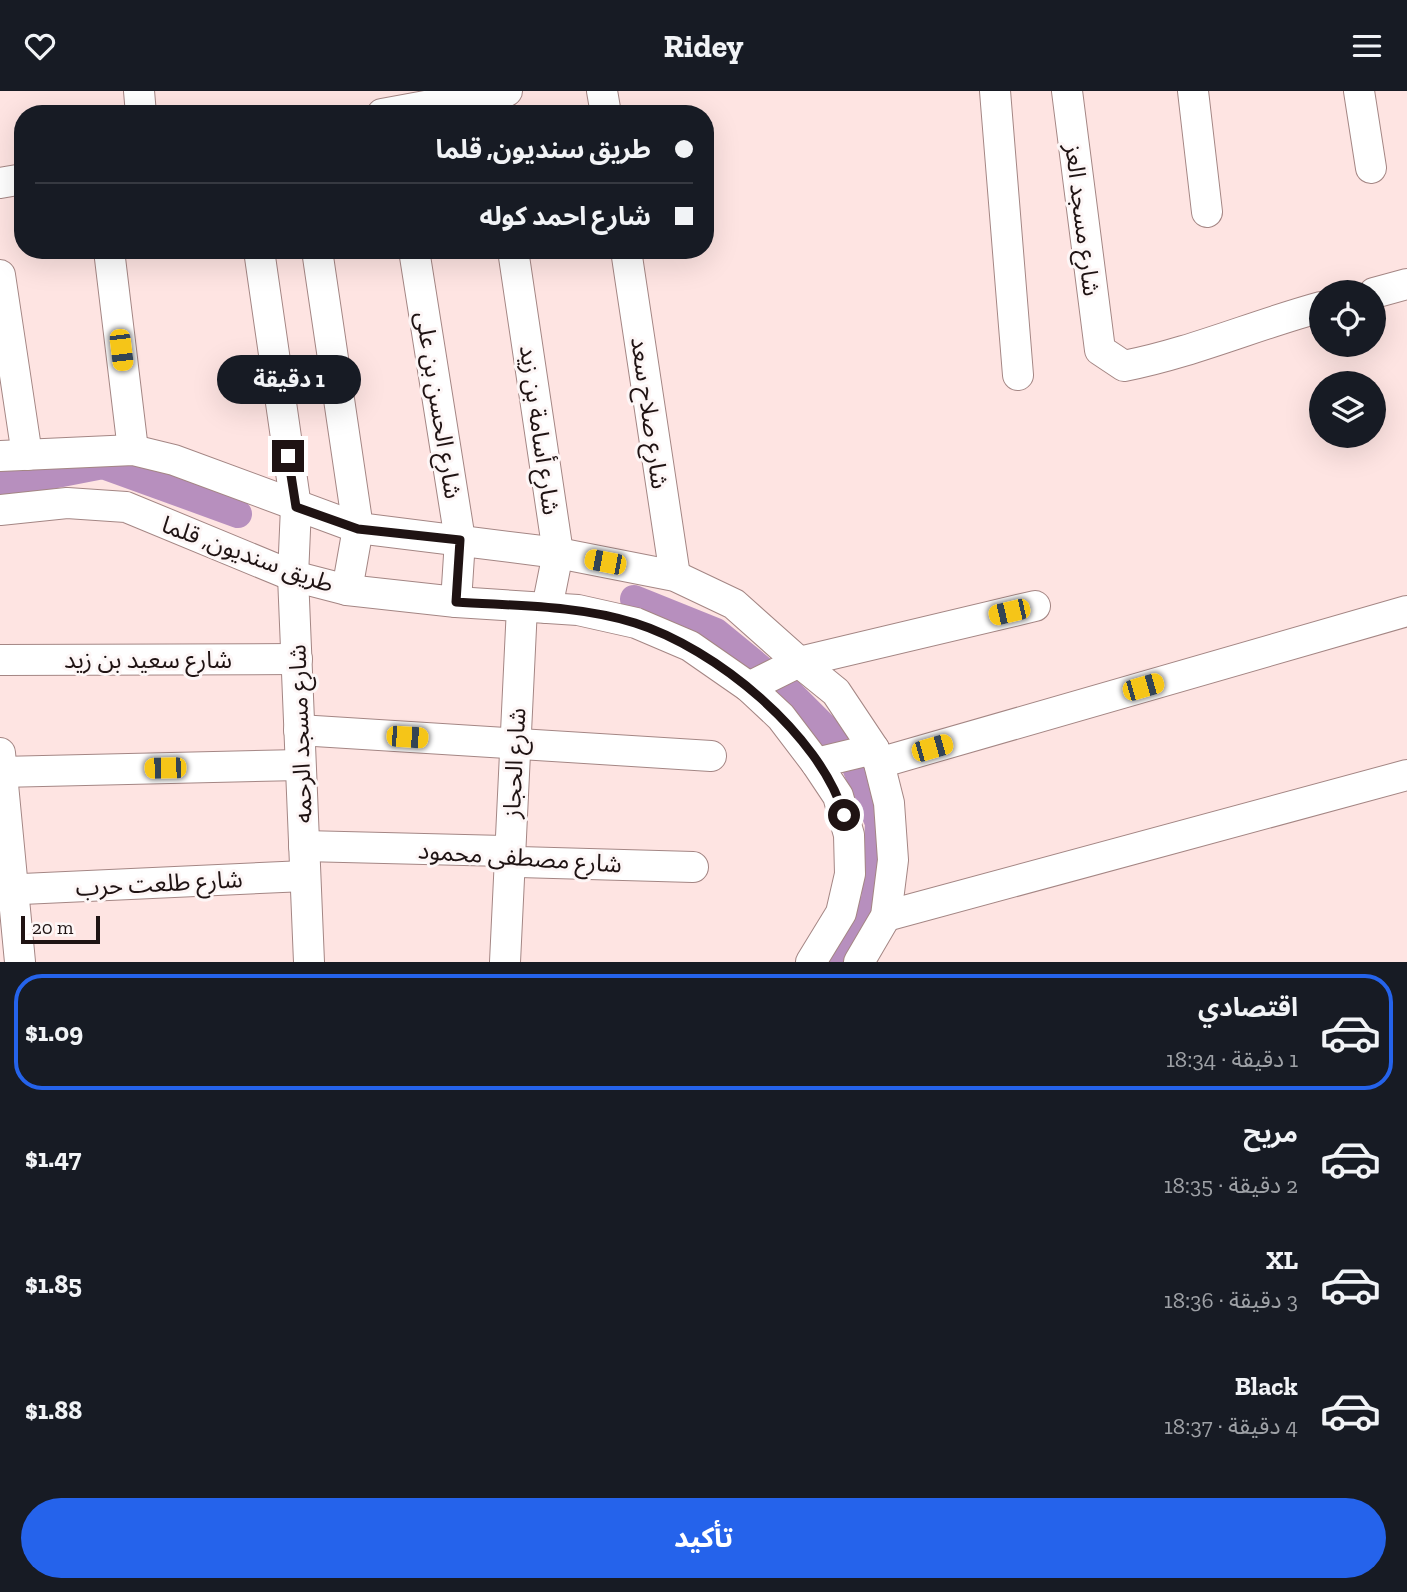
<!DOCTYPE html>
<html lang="ar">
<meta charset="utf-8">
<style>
body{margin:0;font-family:"Zilla Slab","Noto Sans Arabic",serif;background:#20242c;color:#f1f3f6;direction:rtl;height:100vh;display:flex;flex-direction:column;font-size:26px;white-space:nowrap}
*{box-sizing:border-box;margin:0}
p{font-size:23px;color:#9ea1a6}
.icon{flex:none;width:38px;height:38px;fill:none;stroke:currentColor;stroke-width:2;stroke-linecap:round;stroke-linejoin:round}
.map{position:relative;height:871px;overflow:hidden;direction:ltr}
.details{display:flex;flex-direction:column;background:#171b24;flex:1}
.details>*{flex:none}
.hud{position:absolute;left:14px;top:14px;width:700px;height:154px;border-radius:28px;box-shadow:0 7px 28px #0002;direction:rtl;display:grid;align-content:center;height:154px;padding:0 21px;background:#171b24}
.buttons{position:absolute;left:1309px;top:189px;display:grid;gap:14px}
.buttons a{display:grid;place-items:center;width:77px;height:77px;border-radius:50%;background:#171b24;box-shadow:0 7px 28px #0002;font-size:35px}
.scale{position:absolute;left:21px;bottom:18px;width:79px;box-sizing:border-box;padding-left:7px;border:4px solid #1f1313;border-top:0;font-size:19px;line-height:24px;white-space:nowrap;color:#1f1313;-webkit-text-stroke:5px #fdf6f6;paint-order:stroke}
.end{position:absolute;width:32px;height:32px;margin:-16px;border:9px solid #1f1313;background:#fff;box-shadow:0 0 0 4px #fff}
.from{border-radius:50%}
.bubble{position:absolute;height:49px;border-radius:24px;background:#171b24;box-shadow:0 7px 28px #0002;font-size:23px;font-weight:700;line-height:49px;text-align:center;direction:rtl}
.car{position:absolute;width:21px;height:42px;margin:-21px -10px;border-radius:9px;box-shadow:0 0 5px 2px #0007;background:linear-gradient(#f5c518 24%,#345 0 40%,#f5c518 0 76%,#345 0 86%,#f5c518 0)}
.hud b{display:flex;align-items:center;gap:24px;height:66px;font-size:26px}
.hud b+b{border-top:2px solid #363941}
.hud i{width:18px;height:18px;background:#f1f3f6}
ul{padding:12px 0 0;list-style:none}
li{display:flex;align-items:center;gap:21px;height:116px;margin:0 14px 10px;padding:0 7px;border:4px solid transparent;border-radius:28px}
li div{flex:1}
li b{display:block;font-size:26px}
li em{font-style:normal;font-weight:700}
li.active{border-color:#2563eb}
li>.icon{width:63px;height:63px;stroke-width:1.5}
.cta{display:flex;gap:14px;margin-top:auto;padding:14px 21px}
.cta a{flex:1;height:80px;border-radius:42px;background:#2563eb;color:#fff;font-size:28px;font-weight:700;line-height:80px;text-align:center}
header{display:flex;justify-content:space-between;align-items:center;height:91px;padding:0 21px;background:#171b24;font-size:32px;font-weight:700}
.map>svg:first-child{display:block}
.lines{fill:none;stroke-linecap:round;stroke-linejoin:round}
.canal{stroke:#b78fbe;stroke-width:28}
.minor-casing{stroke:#a48684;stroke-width:32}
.minor{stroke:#fff;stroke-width:30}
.route{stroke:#1f1313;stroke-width:9}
.labels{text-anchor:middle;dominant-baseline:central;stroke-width:6;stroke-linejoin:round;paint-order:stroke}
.street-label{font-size:24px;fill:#1f1313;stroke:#fdf6f6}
</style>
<header><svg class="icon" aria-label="menu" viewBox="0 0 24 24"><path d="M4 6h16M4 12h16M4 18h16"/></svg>Ridey<svg class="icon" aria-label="heart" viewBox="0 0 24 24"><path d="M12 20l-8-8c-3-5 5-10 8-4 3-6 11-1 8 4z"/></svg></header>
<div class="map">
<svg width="1407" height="871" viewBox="0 0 1407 871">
<rect width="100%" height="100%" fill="#fee4e2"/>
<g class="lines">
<g class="canal">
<path d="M0 394 103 374 238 423"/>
<path d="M634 508 716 541 789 601 850 662 879 732 875 809 842 871"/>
</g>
<defs>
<g id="minor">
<path d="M139 0 141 23"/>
<path d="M602 0 606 23"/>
<path d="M995 0 1018 284"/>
<path d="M1067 0 1100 259 1124 275C1191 262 1255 234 1321 216"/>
<path d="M1193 0 1207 121"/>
<path d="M1359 0 1371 77"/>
<path d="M382 23 507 0"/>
<path d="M0 92 23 88"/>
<path d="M109 159 133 359"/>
<path d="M259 159 296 416 293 485 309 871"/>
<path d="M317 159 358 437 347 499"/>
<path d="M414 159 460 449 456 511"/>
<path d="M513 159 558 462 547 517"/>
<path d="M626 159 675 485"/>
<path d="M0 184 27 364"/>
<path d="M1374 202 1407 193"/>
<path d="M0 365 133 359 174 369 358 437 558 462 675 485 734 513 799 571 836 601 874 658 879 672 889 712 893 769 886 825 859 871"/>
<path d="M0 419 67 412 126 416 293 485 347 499 456 511 578 519 636 532 690 555 749 596 781 626 816 672 838 705 849 744 850 783 841 822 811 871"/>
<path d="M0 569 297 568"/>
<path d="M749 596 799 571 1035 515"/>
<path d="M299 639 711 665"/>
<path d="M0 662 20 871"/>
<path d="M816 672 874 658"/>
<path d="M879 672 1407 520"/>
<path d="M0 681 300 674"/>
<path d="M304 755 504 760 513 769 519 771 693 776"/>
<path d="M0 799 305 785"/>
<path d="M886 825 1407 684"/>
<path d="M505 871 522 516"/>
</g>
</defs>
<use href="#minor" class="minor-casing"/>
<use href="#minor" class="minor"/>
</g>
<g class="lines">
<path class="route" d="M288 365 296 416 358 438 460 449 456 511C515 515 578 514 635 532 715 557 820 643 844 724"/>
</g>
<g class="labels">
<g class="street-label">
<text transform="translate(1083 129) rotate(83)">شارع مسجد العز</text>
<text transform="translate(439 314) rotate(81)">شارع الحسن بن على</text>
<text transform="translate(650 322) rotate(82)">شارع صلاح سعد</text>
<text transform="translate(540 339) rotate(82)">شارع أسامة بن زيد</text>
<text transform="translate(248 463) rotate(20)">طريق سنديون, قلما</text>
<text x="148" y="568">شارع سعيد بن زيد</text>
<text transform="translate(300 643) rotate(-92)">شارع مسجد الرحمه</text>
<text transform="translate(514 672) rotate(-87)">شارع الحجاز</text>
<text transform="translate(520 766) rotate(4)">شارع مصطفى محمود</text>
<text transform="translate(159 792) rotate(-3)">شارع طلعت حرب</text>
</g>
</g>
</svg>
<div class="buttons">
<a><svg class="icon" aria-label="locate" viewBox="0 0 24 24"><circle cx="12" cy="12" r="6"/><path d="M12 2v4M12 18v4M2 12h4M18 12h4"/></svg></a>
<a><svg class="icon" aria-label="layers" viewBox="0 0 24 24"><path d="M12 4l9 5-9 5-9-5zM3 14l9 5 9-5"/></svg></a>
</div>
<div class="scale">20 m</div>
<i class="end from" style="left:844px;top:724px"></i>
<i class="end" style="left:288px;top:365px"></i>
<div class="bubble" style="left:217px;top:264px;width:144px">1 دقيقة</div>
<i class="car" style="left:121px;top:259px;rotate:173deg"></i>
<i class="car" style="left:605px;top:471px;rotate:281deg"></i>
<i class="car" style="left:1009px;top:521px;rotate:257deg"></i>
<i class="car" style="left:1143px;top:596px;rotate:74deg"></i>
<i class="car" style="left:407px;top:646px;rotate:94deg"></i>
<i class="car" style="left:932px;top:657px;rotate:74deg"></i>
<i class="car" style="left:165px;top:677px;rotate:269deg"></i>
<div class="hud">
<b><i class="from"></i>طريق سنديون, قلما</b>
<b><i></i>شارع احمد كوله</b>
</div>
</div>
<section class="details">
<ul>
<li class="active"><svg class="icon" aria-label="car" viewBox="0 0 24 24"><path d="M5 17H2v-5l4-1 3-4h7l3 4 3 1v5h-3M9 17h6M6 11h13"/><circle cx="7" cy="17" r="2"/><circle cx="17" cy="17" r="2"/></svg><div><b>اقتصادي</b><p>1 دقيقة · 18:34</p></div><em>$1.09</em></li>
<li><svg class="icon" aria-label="car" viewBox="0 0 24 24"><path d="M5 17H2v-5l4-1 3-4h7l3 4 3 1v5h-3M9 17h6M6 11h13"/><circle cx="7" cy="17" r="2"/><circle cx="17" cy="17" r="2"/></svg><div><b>مريح</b><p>2 دقيقة · 18:35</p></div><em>$1.47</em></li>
<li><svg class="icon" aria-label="car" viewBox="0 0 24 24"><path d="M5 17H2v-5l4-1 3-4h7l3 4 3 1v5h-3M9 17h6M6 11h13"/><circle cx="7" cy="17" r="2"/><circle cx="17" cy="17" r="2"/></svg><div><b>XL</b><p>3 دقيقة · 18:36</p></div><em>$1.85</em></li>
<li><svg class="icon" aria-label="car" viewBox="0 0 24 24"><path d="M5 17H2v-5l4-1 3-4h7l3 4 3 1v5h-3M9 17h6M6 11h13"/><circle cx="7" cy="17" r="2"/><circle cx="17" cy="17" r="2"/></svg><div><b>Black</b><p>4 دقيقة · 18:37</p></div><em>$1.88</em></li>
</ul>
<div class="cta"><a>تأكيد</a></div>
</section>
